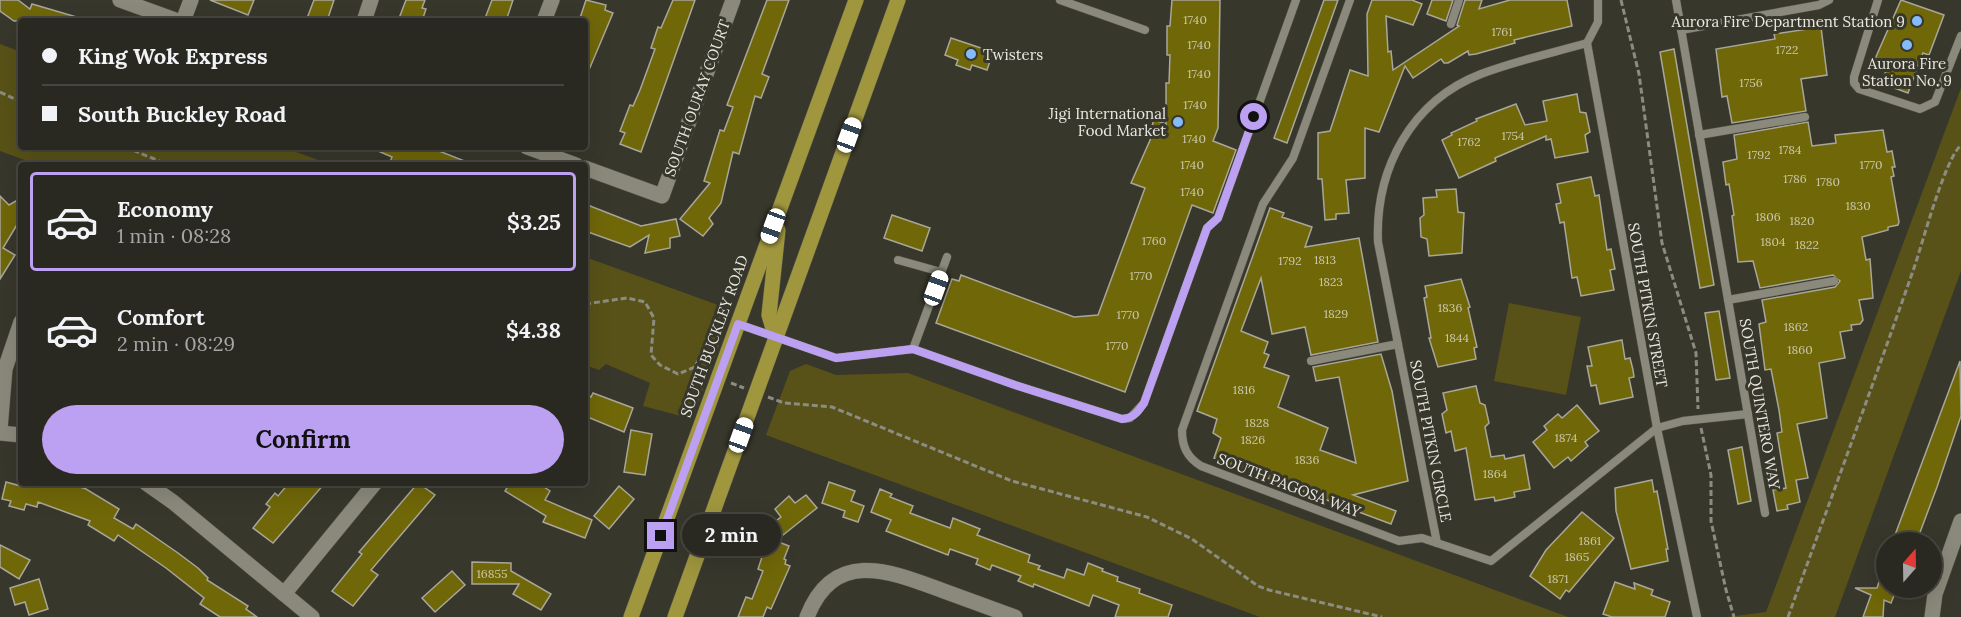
<!DOCTYPE html>
<meta charset="utf-8">
<style>
body{margin:0;font-family:Lora,serif;background:#36352e;color:#f1f3f6;height:100vh;display:flex;flex-direction:column;font-size:22px;white-space:nowrap}
*{box-sizing:border-box;margin:0}
p{font-size:20px;color:#a5a6a5}
.icon{flex:none;width:33px;height:33px;fill:none;stroke:currentColor;stroke-width:2;stroke-linecap:round;stroke-linejoin:round}
.map{position:relative;flex:1;overflow:hidden}
.sheet{position:absolute;left:18px;top:162px;width:570px;height:324px;display:flex;flex-direction:column;background:#2a2921;border-radius:6px;box-shadow:0 6px 24px #0002,0 0 0 2px #46453f}
.sheet>*{flex:none}
.hud{position:absolute;left:18px;top:18px;width:570px;height:132px;border-radius:6px;box-shadow:0 6px 24px #0002,0 0 0 2px #46453f;display:grid;align-content:center;height:132px;padding:0 24px;background:#2a2921}
.needle{width:39px;rotate:20deg}
.fabs{position:absolute;left:1876px;top:532px;display:grid;gap:12px}
.fabs a{display:grid;place-items:center;width:66px;height:66px;border-radius:50%;background:#2a2921;box-shadow:0 6px 24px #0002,0 0 0 2px #46453f;font-size:30px}
.end{position:absolute;width:27px;height:27px;margin:-14px;border:8px solid #bca0f2;background:#111;box-shadow:0 0 0 3px #111}
.from{border-radius:50%}
.bubble{position:absolute;height:42px;border-radius:21px;background:#2a2921;box-shadow:0 6px 24px #0002,0 0 0 2px #46453f;font-size:20px;font-weight:700;line-height:42px;text-align:center}
.car{position:absolute;width:18px;height:36px;margin:-18px -9px;border-radius:8px;box-shadow:0 0 4px 2px #0007;background:linear-gradient(#fff 24%,#345 0 40%,#fff 0 76%,#345 0 86%,#fff 0)}
.hud b{display:flex;align-items:center;gap:21px;height:57px;font-size:22px}
.hud b+b{border-top:2px solid #46453f}
.hud i{width:15px;height:15px;background:#f1f3f6}
ul{padding:10px 0 0;list-style:none}
li{display:flex;align-items:center;gap:18px;height:99px;margin:0 12px 9px;padding:0 12px;border:3px solid transparent;border-radius:6px}
li div{flex:1}
li b{display:block;font-size:22px}
li em{font-style:normal;font-weight:700}
li.on{border-color:#bca0f2}
li>.icon{width:54px;height:54px;stroke-width:1.5}
.primary-button{display:flex;gap:12px;margin-top:auto;padding:12px 24px}
.primary-button a{flex:1;height:69px;border-radius:36px;background:#bca0f2;color:#111;font-size:24px;font-weight:700;line-height:69px;text-align:center}
.map>svg:first-child{display:block}
.green{fill:#585218}
.building{fill:#706709;stroke:#a8a799;stroke-width:1.5}
.lines{fill:none;stroke-linecap:round;stroke-linejoin:round}
.lane-casing{stroke:#55544a;stroke-width:9}
.street-casing{stroke:#55544a;stroke-width:16}
.primary-casing{stroke:#55544a;stroke-width:16}
.path{stroke:#8d8c83;stroke-width:3;stroke-dasharray:6 3;stroke-linecap:butt}
.lane{stroke:#8a897b;stroke-width:8}
.street{stroke:#8a897b;stroke-width:15}
.primary{stroke:#9f963e;stroke-width:15}
.route{stroke:#bca0f2;stroke-width:8}
.poi-dot{fill:#85bbfb;stroke:#38372c;stroke-width:2}
.labels{text-anchor:middle;dominant-baseline:central;stroke-width:6;stroke-linejoin:round;paint-order:stroke}
.number-label{font-size:12px;fill:#ccc8ac}
.poi-label{font-size:15px;fill:#eae9e2;stroke:#38372c;text-anchor:end}
.street-label{font-size:15px;fill:#eae9e2;stroke:#38372c}
</style>
<div class="map">
<svg width="1961" height="617" viewBox="0 0 1961 617">
<rect width="100%" height="100%" fill="#38372c"/>
<g class="green">
<path d="M0 44 21 52V147H282L332 165H38L0 151Z"/>
<path d="M1961 88V271L1835 617H1727L1766 612Z"/>
<path d="M585 257 732 310 692 419 643 406 650 383 606 364 599 370 585 365Z"/>
<path d="M1509 303 1581 317 1566 395 1494 381Z"/>
<path d="M806 364 836 375 908 373 1568 617H1260L766 435 790 371Z"/>
</g>
<g class="building">
<path d="M0 0H18L30 9 32 4 80 18 79 21H14L0 11Z"/>
<path d="M210 0H254L248 15Z"/>
<path d="M314 0H334L327 21H306Z"/>
<path d="M406 0H425L422 8 426 9 422 21H398Z"/>
<path d="M492 0H513L506 21H484Z"/>
<path d="M586 0 606 5 605 10 613 13 586 77 585 21H579Z"/>
<path d="M673 0H695L641 152 620 144 625 133 620 131 630 105 633 106 640 90 655 49 651 48 658 27 661 28Z"/>
<path d="M767 0H789L762 74 769 77 761 98 755 96 739 154 733 152 721 203 709 218 713 224 703 236 680 219 710 183 704 181 720 130 724 131 733 107 727 105Z"/>
<path d="M1172 0H1220L1218 128 1213 141 1236 150 1213 213 1192 205 1125 392 936 323 952 279 959 281 961 275 1074 317 1098 315 1145 188 1131 183 1151 138 1148 137 1154 120 1166 124V83H1169L1170 55H1167V26H1170Z"/>
<path d="M1324 0H1338L1287 143 1274 138Z"/>
<path d="M1372 0H1412L1422 4 1413 25 1386 16 1388 52 1391 51 1393 70 1459 26 1457 25 1465 0H1482L1479 9 1510 0H1567L1572 26 1514 40 1515 43 1476 54 1469 55 1468 51 1448 63H1444L1441 59 1413 78 1405 66 1379 132 1365 128V178L1346 180 1349 213 1336 214V219L1325 220 1322 179H1318V133L1330 131 1350 70 1368 76 1367 14Z"/>
<path d="M1432 0H1453L1446 21 1427 14Z"/>
<path d="M1901 0 1944 15 1929 55 1923 53 1908 93 1881 83 1888 66 1875 59Z"/>
<path d="M1821 27 1827 75 1801 79 1806 111 1732 123 1727 96 1722 97 1716 49 1775 39 1774 34Z"/>
<path d="M951 38 993 52 987 70 972 65 970 70 956 65 958 60 945 55Z"/>
<path d="M1674 49 1714 285 1700 288 1660 52Z"/>
<path d="M1577 94 1580 112 1586 113 1590 132 1585 135 1588 152 1555 158 1551 139 1546 140V136L1495 158 1496 161 1459 178 1442 140 1452 135 1451 133 1477 121 1476 119 1516 104 1525 125 1547 121 1543 101Z"/>
<path d="M1808 122 1812 146 1836 143 1835 135 1883 130 1887 152 1892 151 1895 167H1892L1894 176 1891 177 1899 222 1898 225 1888 227V230L1862 237 1866 260 1870 259 1873 298 1859 300 1863 320 1860 324 1851 325 1852 330 1840 332 1845 358 1819 363 1827 418 1797 424 1808 478 1796 480 1800 502 1787 505 1788 509 1777 511 1773 490 1786 488 1777 433 1782 432 1779 410 1771 369 1765 370 1760 332 1759 324 1766 322 1762 300 1835 287 1840 281 1833 275 1760 288 1753 261 1738 262 1732 216 1734 215 1729 184 1726 185 1723 162 1737 159 1734 135Z"/>
<path d="M369 147H429L472 164 397 165 390 162 392 157Z"/>
<path d="M1591 177 1595 196 1599 195 1607 250 1611 249 1615 269 1610 270 1614 290 1581 296 1577 277 1572 278 1564 222 1560 223 1556 204 1561 203 1557 184Z"/>
<path d="M1456 189 1458 212 1464 213 1462 253 1429 256 1427 239 1421 237 1420 218 1424 215 1423 198 1437 197 1436 190Z"/>
<path d="M0 196 9 205 21 198V218L3 248 15 255 0 279Z"/>
<path d="M585 204 641 226 676 219 680 236 670 238V248L645 253 649 235 630 247 585 231Z"/>
<path d="M1270 208 1284 213 1282 217 1312 227 1305 247 1359 238 1378 342 1311 355 1305 327 1272 334 1261 278 1241 331 1268 342 1264 353 1269 355 1264 367 1289 376 1278 407 1328 428 1320 450 1356 463 1339 377 1316 381 1313 367 1381 354 1392 391 1408 481 1353 495 1396 511 1391 524 1214 458 1221 438 1213 433 1217 419 1197 411Z"/>
<path d="M892 215 930 228 922 251 884 238Z"/>
<path d="M1461 279 1470 307 1468 308 1477 347 1474 348 1476 359 1438 367 1429 338H1431L1424 298 1427 297 1425 286Z"/>
<path d="M1719 311 1730 378 1716 380 1705 313Z"/>
<path d="M1622 340 1625 359 1630 358 1633 370 1634 377 1629 378 1633 397 1600 404 1596 385 1591 386 1587 366H1592L1588 347Z"/>
<path d="M1960 361 1961 416 1937 487 1916 543H1892Z"/>
<path d="M1476 386 1480 403 1485 405 1489 423 1485 427 1491 457 1504 455 1505 459 1524 455 1530 489 1514 492 1515 497 1495 501 1494 497 1475 500 1466 448 1455 451 1451 431 1446 433 1442 414 1447 410 1443 393Z"/>
<path d="M593 393 633 408 624 432 585 416V394L591 397Z"/>
<path d="M1577 405 1599 431 1585 442 1588 446 1571 461 1568 457 1554 468 1533 442 1547 430 1544 426 1558 414 1562 418Z"/>
<path d="M631 430 652 434 645 475 624 472Z"/>
<path d="M1742 447 1751 501 1738 504 1728 450Z"/>
<path d="M1652 480 1654 492 1657 491 1668 549H1666L1668 561 1631 569 1616 511 1615 488Z"/>
<path d="M6 482 21 486 22 483H68L86 489 119 509 114 518 133 529 136 524 178 553 198 568 208 578 207 580 248 606 246 609 257 617H220L200 604 204 598 166 568 118 535 114 541 88 525 90 521 38 502 37 507 26 504 24 510 9 506 11 501 2 499Z"/>
<path d="M829 482 855 491 851 501 864 506 858 522 843 517 845 511 822 503Z"/>
<path d="M289 483H325L273 543 253 528 270 507 266 504 275 493 278 496Z"/>
<path d="M418 483 435 495 371 570 378 575 353 606 332 591 362 554 359 552Z"/>
<path d="M510 483H538L550 491 545 500 592 520 585 538 543 522 546 516 505 491Z"/>
<path d="M619 486 634 499 609 529 594 516Z"/>
<path d="M880 489 892 494 890 497 913 506 910 513 950 528 953 518 980 529 977 535 1030 555 1028 562 1040 566 1038 569 1064 578 1067 569 1084 575 1088 563 1103 569 1102 571 1118 577 1117 581 1140 589 1139 593 1172 605 1168 617H1115L1119 605 1093 595 1089 606 1034 584 1033 587 1018 581 1021 576 992 565 990 570 976 564 978 559 950 549 948 555 886 531 891 520 871 512Z"/>
<path d="M806 495 817 508 783 535 773 523 781 517 775 509 789 496 795 503Z"/>
<path d="M1582 512 1614 538 1569 592 1566 590 1560 599 1530 576 1546 550Z"/>
<path d="M763 536 789 546 784 559 786 560 785 564 790 566 771 609 767 607 763 617H738L746 597 752 599 763 571 758 569 763 554 757 552Z"/>
<path d="M0 545 30 560 19 579 0 567Z"/>
<path d="M472 562 511 563V571L551 594 541 610 513 594 519 584H472Z"/>
<path d="M1885 564 1887 588H1897L1891 603 1884 600 1883 617H1863L1871 595 1855 588H1877Z"/>
<path d="M452 571 465 585 435 612 422 598Z"/>
<path d="M39 579 48 609 29 615 25 602 15 605 10 588Z"/>
<path d="M1615 582 1635 589 1634 583 1653 590 1651 595 1670 602 1665 617H1612L1603 614Z"/>
</g>
<g class="lines">
<defs>
<g id="lane">
<path d="M1060 0 1145 30"/>
<path d="M1350 0 1293 158 1263 204 1182 430C1182 447 1187 457 1201 466L1399 541 1422 538 1491 561 1657 428 1683 421 1748 414"/>
<path d="M1598 0V22L1587 43 1657 428 1697 617"/>
<path d="M1676 0 1765 513"/>
<path d="M1878 0 1854 77V83L1859 89 1920 109 1935 102 1961 36"/>
<path d="M1451 24 1459 0"/>
<path d="M1681 30 1819 5 1829 0"/>
<path d="M1699 135 1805 117"/>
<path d="M898 260 941 272"/>
<path d="M1728 300 1834 281"/>
<path d="M738 324 836 358 913 349 1015 385 1122 419 1130 418 1144 403 1207 228 1218 218 1296 0"/>
<path d="M913 349 947 257"/>
<path d="M1311 361 1398 344"/>
<path d="M1437 543 1378 242C1375 169 1411 101 1481 74 1515 61 1552 53 1587 43"/>
</g>
<g id="street">
<path d="M120 0 178 21"/>
<path d="M183 21 191 0"/>
<path d="M364 21 371 0"/>
<path d="M544 21 552 0"/>
<path d="M527 147 576 165"/>
<path d="M585 168 662 196 733 0"/>
<path d="M0 430 5 369 21 322"/>
<path d="M0 433 21 435"/>
<path d="M146 483 173 502 312 617"/>
<path d="M284 594 375 483"/>
<path d="M807 617C834 548 890 571 941 590 966 599 991 608 1015 617"/>
<path d="M1932 617 1935 594 1961 521"/>
</g>
<g id="primary">
<path d="M776 339 769 315 778 230"/>
<path d="M631 617 856 0"/>
<path d="M675 617 898 0"/>
</g>
</defs>
<use href="#lane" class="lane-casing"/>
<use href="#street" class="street-casing"/>
<use href="#primary" class="primary-casing"/>
<g class="path">
<path d="M1621 0 1639 74 1662 243 1696 353 1698 409"/>
<path d="M0 92 21 102"/>
<path d="M125 147 169 165"/>
<path d="M585 304 627 298 645 302 654 318 651 355 660 365 678 374 695 367 715 324H722"/>
<path d="M731 383 744 388"/>
<path d="M768 397 784 403 832 407 1012 481 1147 517 1192 539 1258 586 1269 590 1382 617"/>
<path d="M1701 428 1711 475V521L1726 590 1734 617"/>
<path d="M1788 617C1830 501 1873 385 1914 268 1923 242 1944 161 1961 145"/>
</g>
<use href="#lane" class="lane"/>
<use href="#street" class="street"/>
<use href="#primary" class="primary"/>
</g>
<g class="lines">
<path class="route" d="M661 536 738 324 836 358 913 349 1015 385 1122 419C1134 418 1138 412 1144 403L1207 228 1218 218 1254 117"/>
</g>
<g class="poi-dot">
<circle cx="1917" cy="21" r="6"/>
<circle cx="1907" cy="45" r="6"/>
<circle cx="971" cy="54" r="6"/>
<circle cx="1178" cy="122" r="6"/>
</g>
<g class="labels">
<g class="number-label">
<text x="1195" y="19">1740</text>
<text x="1502" y="31">1761</text>
<text x="1199" y="44">1740</text>
<text x="1787" y="49">1722</text>
<text x="1199" y="73">1740</text>
<text x="1751" y="82">1756</text>
<text x="1195" y="104">1740</text>
<text x="1513" y="135">1754</text>
<text x="1194" y="138">1740</text>
<text x="1469" y="141">1762</text>
<text x="1790" y="149">1784</text>
<text x="1759" y="154">1792</text>
<text x="1192" y="164">1740</text>
<text x="1871" y="164">1770</text>
<text x="1795" y="178">1786</text>
<text x="1828" y="181">1780</text>
<text x="1192" y="191">1740</text>
<text x="1858" y="205">1830</text>
<text x="1768" y="216">1806</text>
<text x="1802" y="220">1820</text>
<text x="1154" y="240">1760</text>
<text x="1773" y="241">1804</text>
<text x="1807" y="244">1822</text>
<text x="1325" y="259">1813</text>
<text x="1290" y="260">1792</text>
<text x="1141" y="275">1770</text>
<text x="1331" y="281">1823</text>
<text x="1450" y="307">1836</text>
<text x="1336" y="313">1829</text>
<text x="1128" y="314">1770</text>
<text x="1796" y="326">1862</text>
<text x="1457" y="337">1844</text>
<text x="1117" y="345">1770</text>
<text x="1800" y="349">1860</text>
<text x="1244" y="389">1816</text>
<text x="1257" y="422">1828</text>
<text x="1566" y="437">1874</text>
<text x="1253" y="439">1826</text>
<text x="1307" y="459">1836</text>
<text x="1495" y="473">1864</text>
<text x="1590" y="540">1861</text>
<text x="1577" y="556">1865</text>
<text x="492" y="573">16855</text>
<text x="1558" y="578">1871</text>
</g>
<g class="poi-label">
<text x="1905" y="21">Aurora Fire Department Station 9</text>
<text x="983" y="54" text-anchor="start">Twisters</text>
<text x="1907" y="63" text-anchor="middle">Aurora Fire<tspan x="1907" dy="17">Station No. 9</tspan></text>
<text x="1166" y="113">Jigi International<tspan x="1166" dy="17">Food Market</tspan></text>
</g>
<g class="street-label">
<text transform="translate(697 98) rotate(-70)">SOUTH OURAY COURT</text>
<text transform="translate(1648 305) rotate(80)">SOUTH PITKIN STREET</text>
<text transform="translate(714 336) rotate(-70)">SOUTH BUCKLEY ROAD</text>
<text transform="translate(1760 404) rotate(80)">SOUTH QUINTERO WAY</text>
<text transform="translate(1431 441) rotate(79)">SOUTH PITKIN CIRCLE</text>
<text transform="translate(1289 485) rotate(21)">SOUTH PAGOSA WAY</text>
</g>
</g>
</svg>
<div class="fabs">
<a><svg class="needle" viewBox="-14 -14 28 28"><path d="M0-13l5 13h-10z" fill="#e53935"/><path d="M0 13l5-13h-10z" fill="#a5a6a5"/></svg></a>
</div>
<i class="end from" style="left:1254px;top:117px"></i>
<i class="end" style="left:661px;top:536px"></i>
<div class="bubble" style="left:682px;top:514px;width:99px">2 min</div>
<i class="car" style="left:849px;top:135px;rotate:20deg"></i>
<i class="car" style="left:773px;top:226px;rotate:200deg"></i>
<i class="car" style="left:936px;top:288px;rotate:20deg"></i>
<i class="car" style="left:741px;top:435px;rotate:20deg"></i>
<div class="hud">
<b><i class="from"></i>King Wok Express</b>
<b><i></i>South Buckley Road</b>
</div>
<section class="sheet">
<ul>
<li class="on"><svg class="icon" aria-label="car" viewBox="0 0 24 24"><path d="M5 17H2v-5l4-1 3-4h7l3 4 3 1v5h-3M9 17h6M6 11h13"/><circle cx="7" cy="17" r="2"/><circle cx="17" cy="17" r="2"/></svg><div><b>Economy</b><p>1 min · 08:28</p></div><em>$3.25</em></li>
<li><svg class="icon" aria-label="car" viewBox="0 0 24 24"><path d="M5 17H2v-5l4-1 3-4h7l3 4 3 1v5h-3M9 17h6M6 11h13"/><circle cx="7" cy="17" r="2"/><circle cx="17" cy="17" r="2"/></svg><div><b>Comfort</b><p>2 min · 08:29</p></div><em>$4.38</em></li>
</ul>
<div class="primary-button"><a>Confirm</a></div>
</section>
</div>
